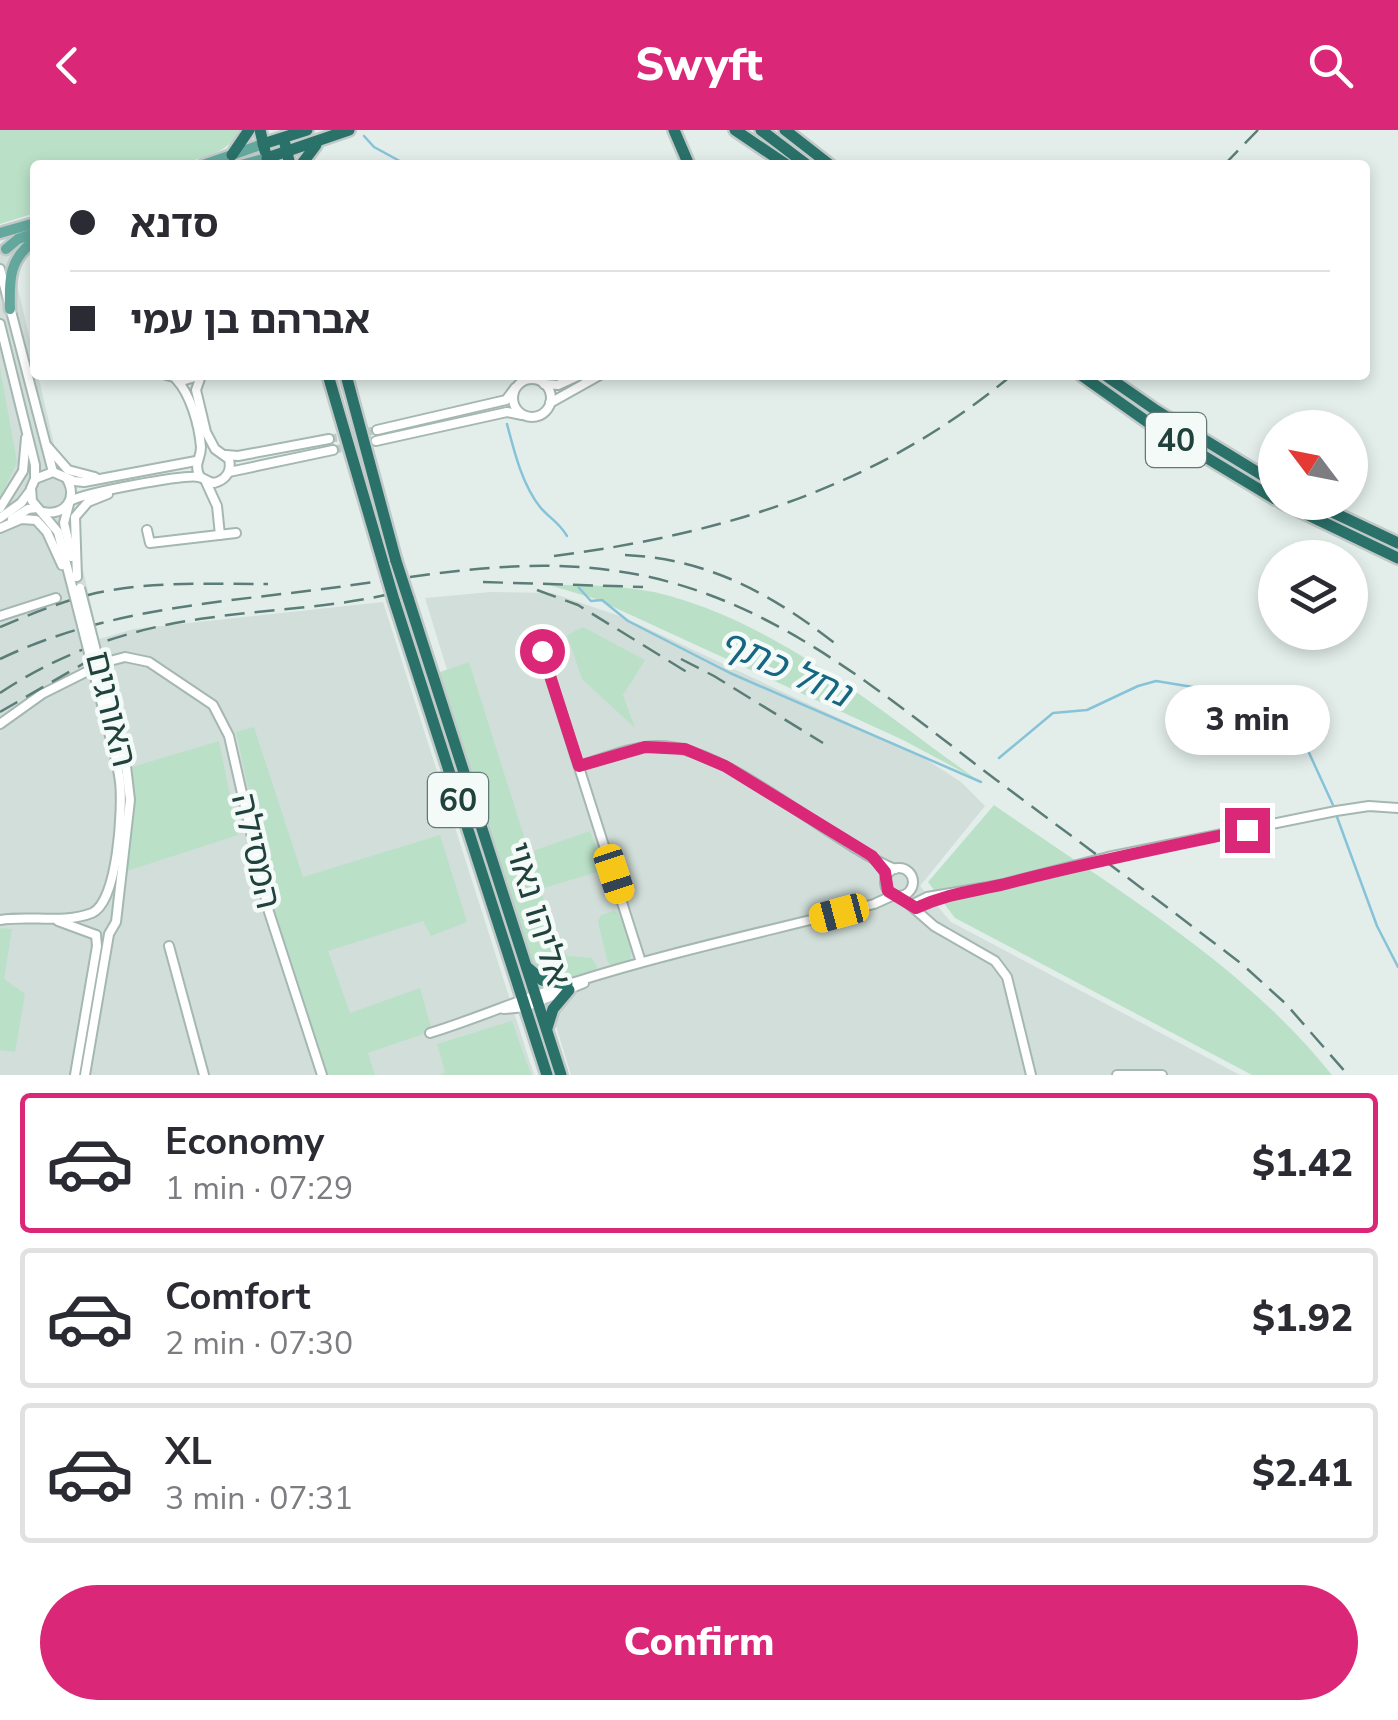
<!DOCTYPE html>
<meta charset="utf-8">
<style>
body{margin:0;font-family:"Nunito Sans","Noto Sans Hebrew",sans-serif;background:#f7f7f7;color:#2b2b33;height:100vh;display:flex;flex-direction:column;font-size:38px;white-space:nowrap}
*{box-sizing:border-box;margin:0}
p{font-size:32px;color:#7c7c81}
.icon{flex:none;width:55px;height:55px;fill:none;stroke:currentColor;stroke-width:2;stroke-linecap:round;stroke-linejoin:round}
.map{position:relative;height:945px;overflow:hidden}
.drawer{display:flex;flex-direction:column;background:#fff;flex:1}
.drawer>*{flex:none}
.guide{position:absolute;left:30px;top:30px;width:1340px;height:220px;border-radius:10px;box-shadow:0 5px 15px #0003;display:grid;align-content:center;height:220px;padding:0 40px;background:#fff}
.needle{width:65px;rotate:302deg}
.fabs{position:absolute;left:1258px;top:280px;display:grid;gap:20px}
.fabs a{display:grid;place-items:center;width:110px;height:110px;border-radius:50%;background:#fff;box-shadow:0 5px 15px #0003;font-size:50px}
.end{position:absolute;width:45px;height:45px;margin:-22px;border:12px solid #db2777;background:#fff;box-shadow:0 0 0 5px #fff}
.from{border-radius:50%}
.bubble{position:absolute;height:70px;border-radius:35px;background:#fff;box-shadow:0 5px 15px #0003;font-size:32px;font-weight:800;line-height:70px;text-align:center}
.car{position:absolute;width:30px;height:60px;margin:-30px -15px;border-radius:12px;box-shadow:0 0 8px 2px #0007;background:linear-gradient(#f5c518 24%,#345 0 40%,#f5c518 0 76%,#345 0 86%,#f5c518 0)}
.guide b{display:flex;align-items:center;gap:35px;height:95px;font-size:38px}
.guide b+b{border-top:2px solid #e1e1e2}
.guide i{width:25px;height:25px;background:#2b2b33}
ul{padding:18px 0 0;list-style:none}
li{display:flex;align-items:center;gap:30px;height:140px;margin:0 20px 15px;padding:0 20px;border:5px solid #e1e1e2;border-radius:10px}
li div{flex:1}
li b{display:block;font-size:38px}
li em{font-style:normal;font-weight:800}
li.selected{border-color:#db2777}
li>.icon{width:90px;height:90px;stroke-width:1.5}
.button{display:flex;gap:20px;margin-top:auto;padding:20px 40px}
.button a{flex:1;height:115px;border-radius:60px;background:#db2777;color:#fff;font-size:40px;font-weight:800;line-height:115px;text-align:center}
header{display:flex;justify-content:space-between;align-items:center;height:130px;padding:0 40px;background:#db2777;color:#fff;font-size:45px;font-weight:800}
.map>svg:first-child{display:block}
.built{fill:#d1ded9}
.green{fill:#bae1c8}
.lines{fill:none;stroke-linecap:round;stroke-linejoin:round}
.stream{stroke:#87c3d8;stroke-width:2.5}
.minor-tunnel{stroke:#bcccc7;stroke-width:8;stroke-dasharray:8 4;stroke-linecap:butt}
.minor-casing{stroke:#a5b7b2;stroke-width:12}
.major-casing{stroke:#c1cac8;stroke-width:15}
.highway-casing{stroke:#c1cac8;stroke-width:16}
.minor{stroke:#fff;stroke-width:8}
.major{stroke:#64a89d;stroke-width:10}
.highway{stroke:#2a7169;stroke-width:11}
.rail{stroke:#5b7d77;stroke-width:2.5;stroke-dasharray:20 10;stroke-linecap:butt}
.minor-bridge-casing{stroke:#a5b7b2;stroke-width:12;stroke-linecap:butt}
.highway-bridge-casing{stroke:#c1cac8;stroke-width:16;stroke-linecap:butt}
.minor-bridge{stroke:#fff;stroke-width:8}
.highway-bridge{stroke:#2a7169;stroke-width:11}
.route{stroke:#db2777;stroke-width:12}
.labels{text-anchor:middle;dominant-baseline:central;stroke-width:9;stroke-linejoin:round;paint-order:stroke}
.shield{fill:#f4faf8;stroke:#607974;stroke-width:2.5}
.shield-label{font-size:32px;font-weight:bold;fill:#21423c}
.street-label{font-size:35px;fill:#21423c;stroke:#f4faf8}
.water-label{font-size:38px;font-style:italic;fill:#156683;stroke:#f4faf8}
</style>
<header><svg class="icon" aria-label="back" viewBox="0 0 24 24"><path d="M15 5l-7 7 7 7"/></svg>Swyft<svg class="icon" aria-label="search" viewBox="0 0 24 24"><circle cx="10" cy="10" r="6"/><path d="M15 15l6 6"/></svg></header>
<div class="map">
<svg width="1398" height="945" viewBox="0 0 1398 945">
<rect width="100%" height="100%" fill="#e3eeea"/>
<g class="built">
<path d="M9 120 35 232V245H38L99 509 134 499 383 472 534 945H0V124Z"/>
<path d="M491 462 552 463 625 488 924 628 961 652 985 676 920 756 951 792 1240 945H571L425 468Z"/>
</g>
<g class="green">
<path d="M0 0H239C222 50 79 35 35 35V83L0 94Z"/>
<path d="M0 238 17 332 0 369Z"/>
<path d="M549 455C589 455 631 455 670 466 786 499 880 581 976 649L903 610 596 469Z"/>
<path d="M583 497 645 530 623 565 635 598 582 549 567 505Z"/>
<path d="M469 532 528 719 533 721 590 701 604 740 540 759 562 821 568 826 592 828 597 837 596 843C562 852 554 856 530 828L440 542Z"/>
<path d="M254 597 303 747 440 705 467 792 431 806 423 791 328 821 350 883 420 858 432 901 368 923 375 945H327L278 795 236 602Z"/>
<path d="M219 611 238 705 127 741 134 684 129 638Z"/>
<path d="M994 675C1110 756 1243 833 1332 945H1252L955 788 928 752Z"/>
<path d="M614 781 622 786 632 818 630 829 616 836 608 833 598 792 601 785Z"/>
<path d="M0 798 12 799 4 849 25 864 15 922 0 920Z"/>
<path d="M512 891 531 945H440L445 942 437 914Z"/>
</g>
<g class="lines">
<g class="stream">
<path d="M364 6 374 17 407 35"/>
<path d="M493 245V246"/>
<path d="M507 294C514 321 522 354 540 377 549 388 558 391 567 406"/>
<path d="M579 458 591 471 602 470 628 491 730 543 981 652"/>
<path d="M999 628 1053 583 1087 580 1138 556 1156 551 1199 558H1251L1266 562 1293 588 1333 675"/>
<path d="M1337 687 1377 796 1398 837"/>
</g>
<g class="minor-tunnel">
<path d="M329 309 377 300"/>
<path d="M333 320 376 311"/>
</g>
<defs>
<g id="minor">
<path d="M0 139 53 342"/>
<path d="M0 194 35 335V349"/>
<path d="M166 245 185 250 202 245"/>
<path d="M176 249C191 265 199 295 201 317 201 330 193 333 200 347"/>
<circle cx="532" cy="268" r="19"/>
<path d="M544 254 558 255 580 245"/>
<path d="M550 273 600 245"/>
<path d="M377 300 506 270 515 258"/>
<path d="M376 311 507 282 522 285"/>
<path d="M47 316 68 340 95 347"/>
<path d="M226 325 238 326 329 309"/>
<path d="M229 342 333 320"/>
<path d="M206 352 217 376 220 405"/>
<path d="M70 371C84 363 184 344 199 347 204 348 208 352 214 353 226 350 232 341 229 329L215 319 206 302 196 260 201 246"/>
<path d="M69 374 64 393 72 427"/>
<path d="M0 378 23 341 26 308"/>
<path d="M43 382C65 386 78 369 67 349"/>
<path d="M0 388 21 373 30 361"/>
<path d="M12 389 28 379 37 378"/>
<path d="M0 398 21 389 36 390 47 402 62 435"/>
<path d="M147 400 150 413 236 403"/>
<path d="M77 447 75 387 88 372 108 364"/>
<path d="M73 460 58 402 32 371 31 358 35 349 53 342 74 351 84 352 196 331"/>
<path d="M0 486 56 468"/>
<path d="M542 521 641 832"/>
<path d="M0 594 42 564 106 532 125 527 149 532 213 575 229 606 269 782 322 945"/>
<path d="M579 636C603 629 629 617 655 616 724 612 828 712 895 739"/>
<circle cx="899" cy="752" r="14"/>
<path d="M900 766 934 796 995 831 1007 847 1031 945"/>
<path d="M911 775 927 767 999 755 1108 727 1336 681 1369 676 1398 678"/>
<path d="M0 790C29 785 64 794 92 783 118 772 123 677 120 652 118 636 114 621 110 606"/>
<path d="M58 791 96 805"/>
<path d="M169 816 204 945"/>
<path d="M504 879 525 877 584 853"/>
<path d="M430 903C479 888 525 867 575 852 673 821 774 800 874 774L894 765"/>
<path d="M75 945 97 816 96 805"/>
<path d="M85 945 109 804 116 792 130 670 126 636 117 603"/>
<path d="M1117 945H1162"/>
</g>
<g id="major">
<path d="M203 35 263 14"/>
<path d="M241 35 267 28"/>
<path d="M0 103 35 93"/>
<path d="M6 119 18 109 35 103"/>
<path d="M10 179C9 149 9 129 35 110"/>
</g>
<g id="highway">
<path d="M260 0 265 21"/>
<path d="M674 0 689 35"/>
<path d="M735 0 787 35"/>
<path d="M761 0 807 35"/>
<path d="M785 0 830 35"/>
<path d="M263 14 307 0"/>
<path d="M285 14 290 35"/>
<path d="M232 25 249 0"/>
<path d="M267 28 349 0"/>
<path d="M301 35 316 15"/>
<path d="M328 245 384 436"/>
<path d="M346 245 396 431"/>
<path d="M1081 245 1149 293 1275 369"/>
<path d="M1105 245 1157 281 1275 353"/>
<path d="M1281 372 1398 428"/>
<path d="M1311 372 1398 413"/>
<path d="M408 468 561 945"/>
<path d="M394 470 547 945"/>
<path d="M528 838 542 850 567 854"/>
<path d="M547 898 553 879 569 860"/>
</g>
</defs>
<use href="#minor" class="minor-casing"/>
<use href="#major" class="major-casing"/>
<use href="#highway" class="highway-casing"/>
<use href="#minor" class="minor"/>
<use href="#major" class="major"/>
<use href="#highway" class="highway"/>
<g class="rail">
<path d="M1224 35 1258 0"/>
<path d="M625 425C709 429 772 464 837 515"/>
<path d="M554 426C724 404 878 357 1012 245"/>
<path d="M483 452 643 457"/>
<path d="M537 460 578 475 690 544"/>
<path d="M0 497C31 484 63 471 96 463 152 451 211 454 268 454"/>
<path d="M0 529C102 480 213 473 323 459 417 447 514 427 609 440 763 459 876 559 995 649 1078 711 1161 772 1243 835L1286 874 1348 945"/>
<path d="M681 529 714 546 823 613"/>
<path d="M0 563C63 521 132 498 207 488 268 479 330 478 390 464"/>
<path d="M0 582 100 524"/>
</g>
<defs>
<g id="minor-bridge">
<path d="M80 458 117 603"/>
<path d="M73 460 110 606"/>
</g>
<g id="highway-bridge">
<path d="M396 431 408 468"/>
<path d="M384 436 394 470"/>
</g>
</defs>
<use href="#minor-bridge" class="minor-bridge-casing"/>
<use href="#highway-bridge" class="highway-bridge-casing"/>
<use href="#minor-bridge" class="minor-bridge"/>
<use href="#highway-bridge" class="highway-bridge"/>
</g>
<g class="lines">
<path class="route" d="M542 521 579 636 645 617 685 619 725 636 872 726 885 742 888 761 916 778C950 763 970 762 1005 754 1085 733 1166 717 1247 700"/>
</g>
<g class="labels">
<g class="shield">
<rect x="1146" y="283" width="60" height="54" rx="8"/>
<rect x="428" y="643" width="60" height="54" rx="8"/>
</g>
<g class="shield-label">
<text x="1176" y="310">40</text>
<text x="458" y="670">60</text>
</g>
<g class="street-label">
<text transform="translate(111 579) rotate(76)">האורגים</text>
<text transform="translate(256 721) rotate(77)">המסילה</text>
<text transform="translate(538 784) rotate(73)">אליהו נאוי</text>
</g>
<g class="water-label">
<text transform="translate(785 538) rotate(24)">נחל כתף</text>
</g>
</g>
</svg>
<div class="fabs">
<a><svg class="needle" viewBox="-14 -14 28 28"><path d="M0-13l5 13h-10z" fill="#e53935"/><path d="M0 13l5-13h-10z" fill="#7c7c81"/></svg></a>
<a><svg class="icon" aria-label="layers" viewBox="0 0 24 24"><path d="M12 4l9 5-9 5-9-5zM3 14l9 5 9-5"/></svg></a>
</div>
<i class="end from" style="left:542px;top:521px"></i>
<i class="end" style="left:1247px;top:700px"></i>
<div class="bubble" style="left:1165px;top:555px;width:165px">3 min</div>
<i class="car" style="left:614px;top:744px;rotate:162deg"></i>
<i class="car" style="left:839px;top:783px;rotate:255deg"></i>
<div class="guide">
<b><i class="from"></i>סדנא</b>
<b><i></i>אברהם בן עמי</b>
</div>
</div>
<section class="drawer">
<ul>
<li class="selected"><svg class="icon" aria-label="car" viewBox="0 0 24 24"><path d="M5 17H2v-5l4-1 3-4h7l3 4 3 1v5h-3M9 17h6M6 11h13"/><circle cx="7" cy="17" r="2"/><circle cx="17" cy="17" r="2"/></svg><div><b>Economy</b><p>1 min · 07:29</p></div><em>$1.42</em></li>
<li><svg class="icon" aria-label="car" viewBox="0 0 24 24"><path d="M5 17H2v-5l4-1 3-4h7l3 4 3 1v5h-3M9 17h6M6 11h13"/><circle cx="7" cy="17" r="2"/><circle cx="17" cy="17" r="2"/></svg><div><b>Comfort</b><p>2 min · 07:30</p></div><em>$1.92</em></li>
<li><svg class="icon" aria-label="car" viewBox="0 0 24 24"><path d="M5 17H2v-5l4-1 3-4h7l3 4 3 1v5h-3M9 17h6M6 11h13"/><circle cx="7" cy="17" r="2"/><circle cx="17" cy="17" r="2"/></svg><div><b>XL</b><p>3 min · 07:31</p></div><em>$2.41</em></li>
</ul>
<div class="button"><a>Confirm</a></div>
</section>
